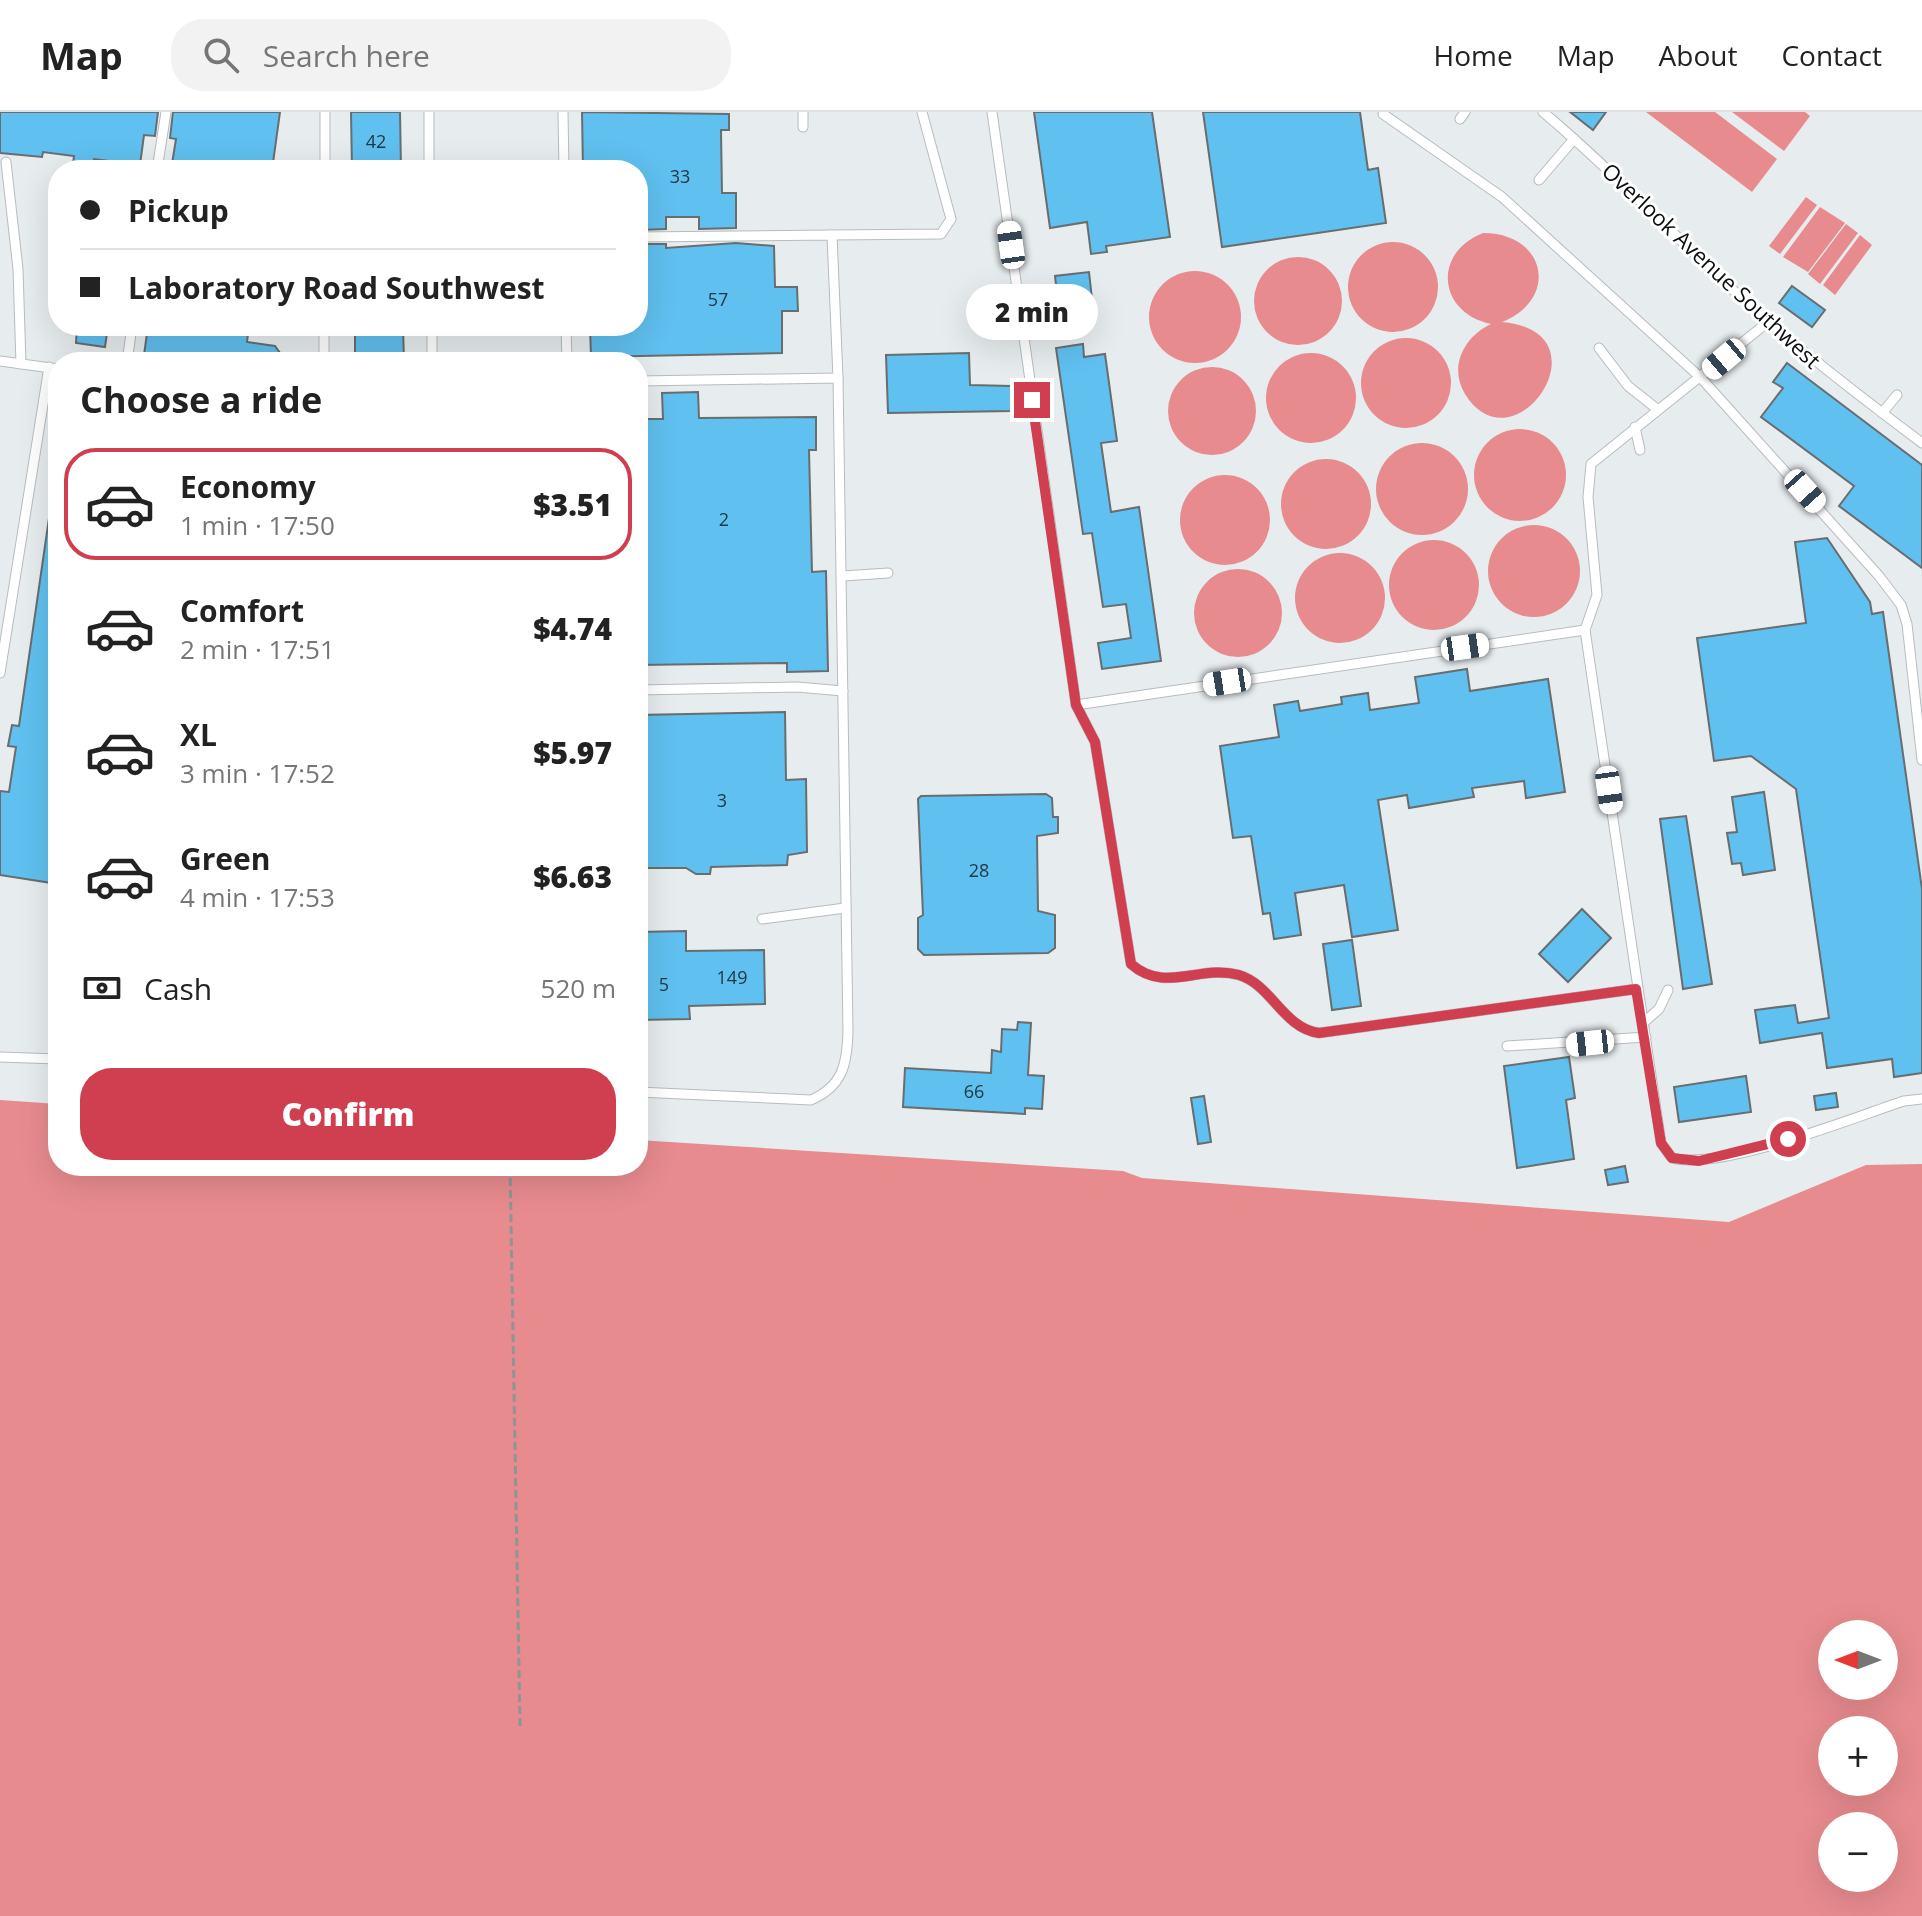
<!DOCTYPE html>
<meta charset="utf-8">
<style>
body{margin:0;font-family:"Open Sans",sans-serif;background:#f2f2f2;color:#222;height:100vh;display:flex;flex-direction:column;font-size:30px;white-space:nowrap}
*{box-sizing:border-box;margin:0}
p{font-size:26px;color:#767676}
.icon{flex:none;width:44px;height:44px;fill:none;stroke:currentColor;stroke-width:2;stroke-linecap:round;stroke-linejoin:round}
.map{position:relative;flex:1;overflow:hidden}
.sheet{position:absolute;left:48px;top:240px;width:600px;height:824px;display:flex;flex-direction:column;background:#fff;border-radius:32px;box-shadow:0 8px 32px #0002}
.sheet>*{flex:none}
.hud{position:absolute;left:48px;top:48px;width:600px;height:176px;border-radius:32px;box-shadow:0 8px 32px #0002;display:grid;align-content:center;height:176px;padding:0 32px;background:#fff}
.needle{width:52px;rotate:270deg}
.tools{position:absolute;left:1818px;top:1508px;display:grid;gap:16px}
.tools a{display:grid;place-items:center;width:80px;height:80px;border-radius:50%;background:#fff;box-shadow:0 8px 32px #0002;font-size:40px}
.end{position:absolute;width:36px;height:36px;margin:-18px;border:10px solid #cf3f4f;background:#fff;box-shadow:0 0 0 4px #fff}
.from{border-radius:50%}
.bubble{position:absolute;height:56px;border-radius:28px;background:#fff;box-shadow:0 8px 32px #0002;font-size:26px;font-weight:800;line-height:56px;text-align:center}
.car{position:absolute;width:24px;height:48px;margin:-24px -12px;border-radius:10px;box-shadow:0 0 6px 2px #0007;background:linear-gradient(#fff 24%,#345 0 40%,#fff 0 76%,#345 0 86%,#fff 0)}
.hud b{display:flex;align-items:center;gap:28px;height:76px;font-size:30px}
.hud b+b{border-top:2px solid #e0e0e0}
.hud i{width:20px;height:20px;background:#222}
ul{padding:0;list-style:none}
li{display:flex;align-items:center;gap:24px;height:112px;margin:0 16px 12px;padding:0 16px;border:4px solid transparent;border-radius:32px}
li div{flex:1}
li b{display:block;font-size:30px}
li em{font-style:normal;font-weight:800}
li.current{border-color:#cf3f4f}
li>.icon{width:72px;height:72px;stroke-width:1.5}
h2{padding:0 32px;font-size:36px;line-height:96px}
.pay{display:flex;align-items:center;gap:20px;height:88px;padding:0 32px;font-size:30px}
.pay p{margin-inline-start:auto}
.button{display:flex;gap:16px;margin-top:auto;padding:16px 32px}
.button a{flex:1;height:92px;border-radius:32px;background:#cf3f4f;color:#fff;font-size:32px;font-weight:800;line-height:92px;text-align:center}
header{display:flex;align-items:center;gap:48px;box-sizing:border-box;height:112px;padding:0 40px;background:#fff;border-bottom:2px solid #e0e0e0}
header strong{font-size:38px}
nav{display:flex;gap:44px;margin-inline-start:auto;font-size:28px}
.search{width:560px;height:72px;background:#f2f2f2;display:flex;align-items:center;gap:20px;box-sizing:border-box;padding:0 28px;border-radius:32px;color:#767676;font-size:30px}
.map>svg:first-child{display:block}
.forest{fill:#e78b8e;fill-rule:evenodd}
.building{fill:#60c0ef;stroke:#686d6f;stroke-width:2}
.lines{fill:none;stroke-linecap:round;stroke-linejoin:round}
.service-casing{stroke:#b7bcbf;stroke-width:11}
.path{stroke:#909496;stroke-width:3;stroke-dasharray:8 4;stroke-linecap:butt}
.service{stroke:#fff;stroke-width:9}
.route{stroke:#cf3f4f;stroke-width:10}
.labels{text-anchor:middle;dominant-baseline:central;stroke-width:6;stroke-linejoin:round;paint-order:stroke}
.number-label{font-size:18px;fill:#203946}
.street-label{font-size:22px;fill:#0a0c0d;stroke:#fff}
</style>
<header>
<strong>Map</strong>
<div class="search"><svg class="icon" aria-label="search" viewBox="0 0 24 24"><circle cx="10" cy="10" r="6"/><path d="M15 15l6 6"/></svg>Search here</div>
<nav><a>Home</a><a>Map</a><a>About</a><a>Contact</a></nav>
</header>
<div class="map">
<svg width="1922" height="1804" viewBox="0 0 1922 1804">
<rect width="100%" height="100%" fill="#e7ecee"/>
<g class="forest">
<path d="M1646 0H1715L1777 47 1752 80Z"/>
<path d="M1732 0H1805L1810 4 1784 39Z"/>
<path d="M1806 85 1817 93 1780 142 1769 134Z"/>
<path d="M1820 95 1845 111 1808 160 1783 145Z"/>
<path d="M1846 112 1858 121 1820 172 1808 162Z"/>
<path d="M1483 121C1546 121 1560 187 1502 210 1611 219 1514 361 1465 282 1448 254 1465 224 1491 212 1438 201 1432 141 1483 121Z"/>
<path d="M1860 123 1872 133 1835 183 1823 173Z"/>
<circle cx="1393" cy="175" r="45"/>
<circle cx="1298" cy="189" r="44"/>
<circle cx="1195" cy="205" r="46"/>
<circle cx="1406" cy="271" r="45"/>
<circle cx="1311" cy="286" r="45"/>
<circle cx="1212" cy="299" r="44"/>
<circle cx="1520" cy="363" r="46"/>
<circle cx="1422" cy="377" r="46"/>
<circle cx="1326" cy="392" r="45"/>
<circle cx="1225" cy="408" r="45"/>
<circle cx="1534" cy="459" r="46"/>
<circle cx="1434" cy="473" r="45"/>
<circle cx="1340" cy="486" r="45"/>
<circle cx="1238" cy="501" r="44"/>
<path d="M0 988 58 992V1054H638V1028L1123 1059 1142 1066 1729 1110 1866 1053 1922 1052V1804H0ZM1832 1522H1884V1574H1832ZM1832 1618H1884V1670H1832ZM1832 1714H1884V1766H1832Z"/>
</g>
<g class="building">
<path d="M0 0H158L155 24 144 23 140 53 94 47 92 55 73 52 74 44 43 40 42 45 0 41Z"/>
<path d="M173 0H280L272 58H171L176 27 170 26Z"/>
<path d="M351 0H400L401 58H352Z"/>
<path d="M582 0 729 2V18H721L722 81H736V116L699 117V105H666V117L638 118V58H583Z"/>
<path d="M1034 0H1152L1170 125 1106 134 1107 140 1091 142 1087 110 1050 116Z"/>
<path d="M1203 0H1360L1368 58 1378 56 1386 111 1222 135Z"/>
<path d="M1570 0H1606L1593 18Z"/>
<path d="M736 131 774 134 775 175H797L798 199H782V241L591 245 590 214H638V132H666V136Z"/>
<path d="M1089 160 1092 187 1058 191 1055 164Z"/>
<path d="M1792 174 1825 198 1812 215 1779 191Z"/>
<path d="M77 214H108L105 235 76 231Z"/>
<path d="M148 214H249L247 230 275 234 280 241 278 250H143Z"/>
<path d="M355 214H403L404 250H355Z"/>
<path d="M1083 232 1084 245 1105 242 1117 329 1101 331 1111 400 1139 395 1161 549 1102 557 1098 531 1131 526 1126 492 1103 495 1092 421 1083 422 1056 236Z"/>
<path d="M969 241 970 273 1011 274 1012 299 888 301 886 243Z"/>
<path d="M1787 251 1922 353V456L1839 394 1854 374 1761 305 1783 276 1773 270Z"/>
<path d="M698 280 699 306 816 305V338H809L812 460 826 459 828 559 787 560V551L638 553V307H663L662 281Z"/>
<path d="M49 406 58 407V772L0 763V679L9 680 16 635 8 634 12 613 19 614Z"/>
<path d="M1827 426 1870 490 1872 502 1883 500 1922 777V961L1894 965 1892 947 1827 956 1822 921 1760 931 1755 898 1795 893 1798 911 1829 906 1796 677 1751 644 1714 649 1697 526 1806 511 1795 430Z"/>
<path d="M1467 557 1470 579 1548 567 1565 680 1526 686 1524 669 1472 676 1474 685 1409 696 1407 683 1378 688 1398 818 1352 825 1344 773 1295 781 1301 823 1274 827 1270 801 1263 802 1251 724 1233 726 1220 634 1279 625 1274 593 1298 589 1300 599 1342 592 1341 585 1368 581 1370 598 1419 591 1415 565Z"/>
<path d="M785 600 786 668 806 667 807 740 788 743 787 753 711 755 710 762H696L686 756H638V603Z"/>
<path d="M1764 680 1775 758 1743 763 1741 751 1732 752 1727 721 1737 720 1732 685Z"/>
<path d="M1046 682 1052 686 1053 705H1058V721L1037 724 1038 799 1055 803V836L1048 841 924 843 918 837V806L923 803 918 687 921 684Z"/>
<path d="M1686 704 1712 872 1683 877 1660 707Z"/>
<path d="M1582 797 1611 826 1568 870 1539 842Z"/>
<path d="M686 819V839L764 838 765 892 689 894 690 907 638 908V820Z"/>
<path d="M1352 828 1361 894 1332 898 1323 832Z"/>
<path d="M1018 910 1031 911 1028 963 1044 964 1042 997 1025 996V1002L903 995 905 956 991 961 992 938 1001 940 1002 917 1017 918Z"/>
<path d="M1569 945 1575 986 1566 988 1574 1047 1517 1056 1504 954Z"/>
<path d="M1746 964 1751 1000 1679 1010 1674 975Z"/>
<path d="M1836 981 1838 995 1816 998 1814 984Z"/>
<path d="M1204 984 1211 1030 1198 1032 1191 986Z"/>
<path d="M1625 1054 1628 1070 1608 1073 1605 1058Z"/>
</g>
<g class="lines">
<defs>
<g id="service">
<path d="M429 0V58"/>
<path d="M563 0 564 58"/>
<path d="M803 0V15"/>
<path d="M992 0 1076 593 1095 630 1131 852C1165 882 1200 852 1239 863 1272 873 1283 916 1319 921L1636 877"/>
<path d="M1543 0C1610 56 1669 119 1733 178 1793 233 1857 282 1922 331"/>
<path d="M1383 2 1502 85 1701 266 1879 464 1901 493 1907 512 1922 648"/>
<path d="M1460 7 1465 0"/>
<path d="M6 50 18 157 21 252"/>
<path d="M157 58 166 0"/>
<path d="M325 58V0"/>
<path d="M1539 68 1574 27"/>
<path d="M832 123 941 122 951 107 922 0"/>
<path d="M638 125 832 123 838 266"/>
<path d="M1768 210 1591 352 1588 385 1597 483 1585 518 1661 1031 1672 1046C1721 1059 1852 1006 1904 989L1922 987"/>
<path d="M432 214V250"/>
<path d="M566 214 567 250"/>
<path d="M1599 236 1628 274 1657 297"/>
<path d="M0 249 58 257"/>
<path d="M127 250 132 214"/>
<path d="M324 250V214"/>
<path d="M638 269 838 266 848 920C847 952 843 974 811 988L638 980"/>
<path d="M1882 301 1897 283"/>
<path d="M1635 315 1640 338"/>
<path d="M843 464 888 461"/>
<path d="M0 561 49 255"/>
<path d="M638 578 797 575 843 579"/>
<path d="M1076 593 1585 518"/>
<path d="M762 807 845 796"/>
<path d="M1643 911 1659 897 1668 878"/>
<path d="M1507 934 1646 925"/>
<path d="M0 945 58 947"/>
</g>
</defs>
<use href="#service" class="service-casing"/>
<path class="path" d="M510 1054 520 1614"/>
<use href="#service" class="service"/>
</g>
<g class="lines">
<path class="route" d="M1032 288 1076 593 1095 630 1131 852C1165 882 1200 852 1239 863 1272 873 1283 916 1319 921L1636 877 1661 1031 1672 1046 1699 1049 1788 1027"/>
</g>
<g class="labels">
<g class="number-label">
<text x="376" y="29">42</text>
<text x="680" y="64">33</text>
<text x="718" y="187">57</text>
<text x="724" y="407">2</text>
<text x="722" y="688">3</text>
<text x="979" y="758">28</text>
<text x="732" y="865">149</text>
<text x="664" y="872">5</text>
<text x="974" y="979">66</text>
</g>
<g class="street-label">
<text transform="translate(1712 153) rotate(43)">Overlook Avenue Southwest</text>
</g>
</g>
</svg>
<div class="tools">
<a><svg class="needle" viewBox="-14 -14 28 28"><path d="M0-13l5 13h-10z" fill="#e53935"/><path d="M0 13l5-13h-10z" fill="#767676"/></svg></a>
<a>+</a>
<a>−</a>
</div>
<i class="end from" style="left:1788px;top:1027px"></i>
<i class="end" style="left:1032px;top:288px"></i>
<div class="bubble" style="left:966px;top:172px;width:132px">2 min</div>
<i class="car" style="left:1011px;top:133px;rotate:352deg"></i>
<i class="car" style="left:1724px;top:247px;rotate:230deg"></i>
<i class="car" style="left:1805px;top:379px;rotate:138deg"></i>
<i class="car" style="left:1465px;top:535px;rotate:82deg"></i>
<i class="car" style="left:1227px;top:570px;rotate:261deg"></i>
<i class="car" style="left:1609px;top:678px;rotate:172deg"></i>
<i class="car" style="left:1590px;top:931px;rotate:264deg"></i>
<div class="hud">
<b><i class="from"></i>Pickup</b>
<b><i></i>Laboratory Road Southwest</b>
</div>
<section class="sheet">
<h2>Choose a ride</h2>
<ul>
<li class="current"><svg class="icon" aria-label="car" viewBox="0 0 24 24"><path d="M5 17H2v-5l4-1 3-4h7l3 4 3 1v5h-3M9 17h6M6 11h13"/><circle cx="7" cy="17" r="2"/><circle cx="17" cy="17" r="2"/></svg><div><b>Economy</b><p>1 min · 17:50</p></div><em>$3.51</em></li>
<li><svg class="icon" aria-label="car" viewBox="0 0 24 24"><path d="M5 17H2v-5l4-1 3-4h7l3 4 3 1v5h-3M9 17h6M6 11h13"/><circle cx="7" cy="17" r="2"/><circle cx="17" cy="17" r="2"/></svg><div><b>Comfort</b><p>2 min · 17:51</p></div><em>$4.74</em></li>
<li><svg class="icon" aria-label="car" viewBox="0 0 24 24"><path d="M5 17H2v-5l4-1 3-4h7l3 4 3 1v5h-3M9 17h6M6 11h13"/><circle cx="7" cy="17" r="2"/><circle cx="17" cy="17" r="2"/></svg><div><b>XL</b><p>3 min · 17:52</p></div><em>$5.97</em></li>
<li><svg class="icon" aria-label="car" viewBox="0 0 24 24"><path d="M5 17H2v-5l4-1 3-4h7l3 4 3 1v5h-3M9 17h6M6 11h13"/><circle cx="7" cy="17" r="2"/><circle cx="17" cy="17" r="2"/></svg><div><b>Green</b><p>4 min · 17:53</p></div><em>$6.63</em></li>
</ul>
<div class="pay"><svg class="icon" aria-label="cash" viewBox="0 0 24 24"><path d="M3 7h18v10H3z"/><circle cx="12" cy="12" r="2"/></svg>Cash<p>520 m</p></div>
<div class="button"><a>Confirm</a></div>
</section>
</div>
